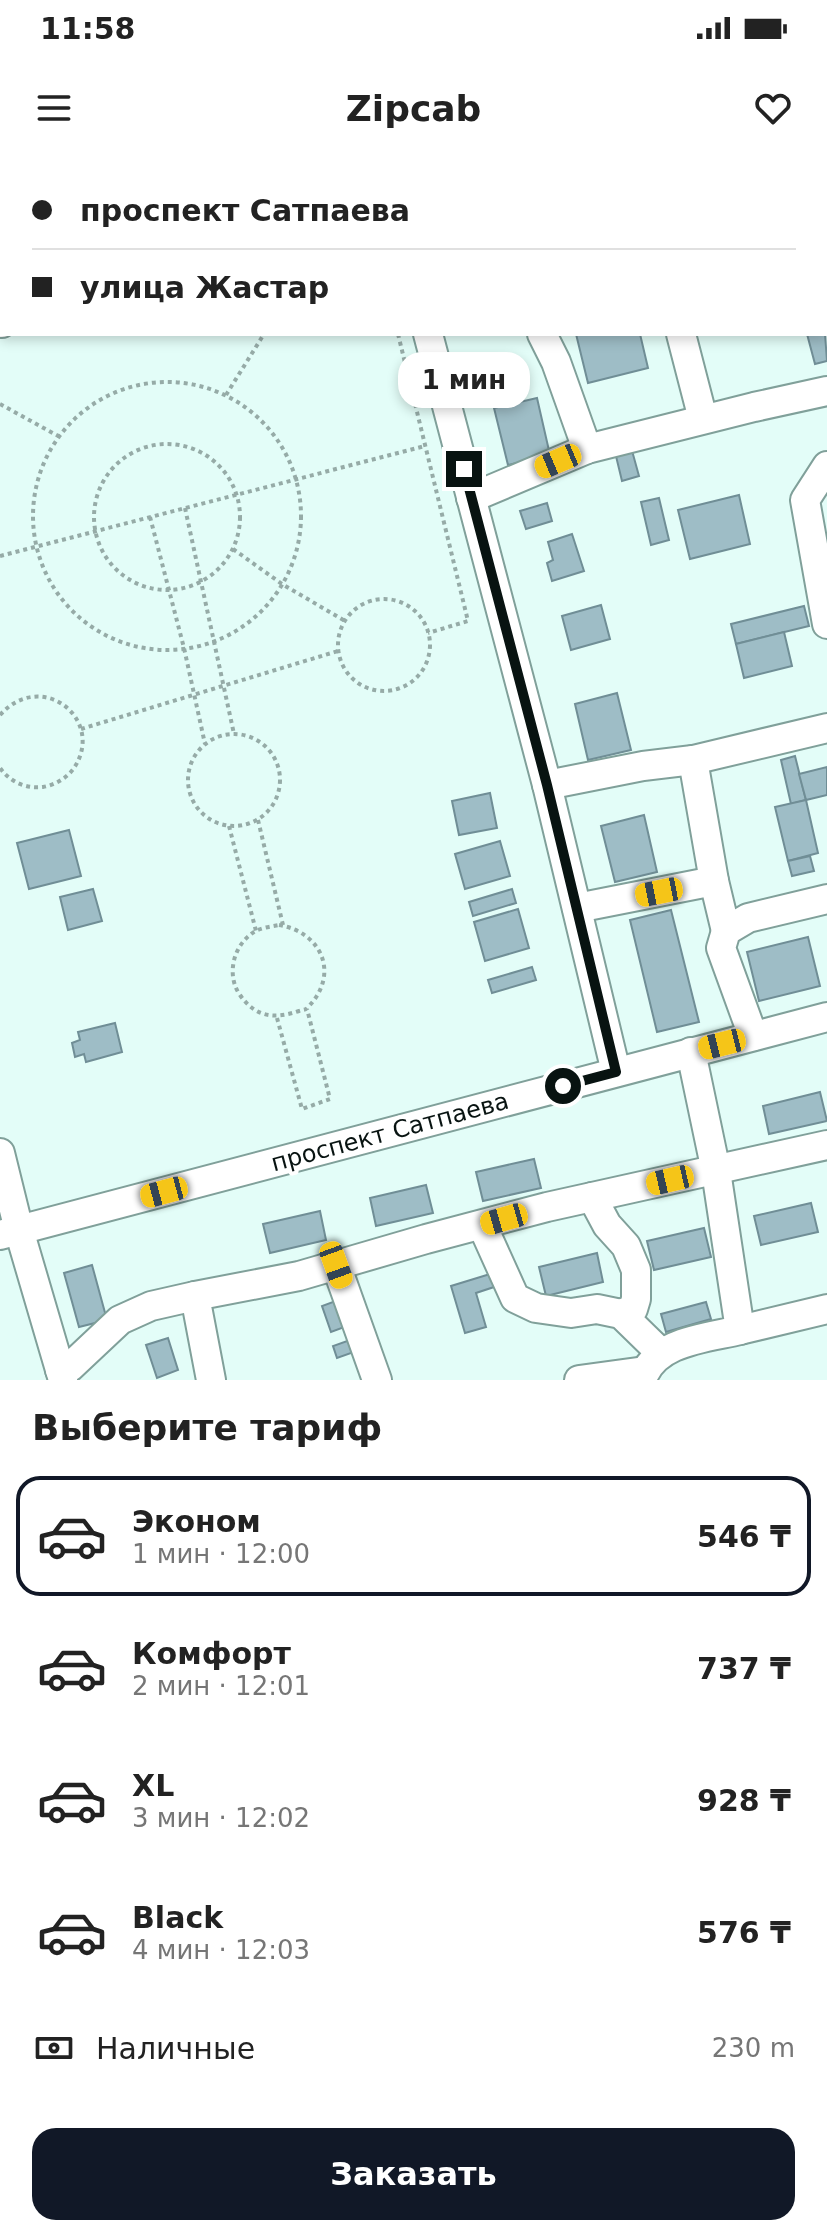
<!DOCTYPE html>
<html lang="ru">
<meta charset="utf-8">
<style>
body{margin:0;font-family:"DejaVu Sans",sans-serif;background:#f6f6f6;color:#222;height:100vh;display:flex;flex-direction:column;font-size:30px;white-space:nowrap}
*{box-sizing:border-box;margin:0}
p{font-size:26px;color:#767676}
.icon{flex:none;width:44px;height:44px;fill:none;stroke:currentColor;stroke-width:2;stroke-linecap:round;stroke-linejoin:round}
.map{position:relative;height:1220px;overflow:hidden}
.side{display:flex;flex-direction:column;background:#fff;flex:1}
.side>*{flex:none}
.guide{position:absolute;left:0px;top:0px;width:828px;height:176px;box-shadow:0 4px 12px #0003;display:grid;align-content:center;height:176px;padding:0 32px;background:#fff}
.end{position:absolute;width:36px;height:36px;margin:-18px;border:10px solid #081311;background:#fff;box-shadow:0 0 0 4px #fff}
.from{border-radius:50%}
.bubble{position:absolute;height:56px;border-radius:24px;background:#fff;box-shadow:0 4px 12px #0003;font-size:26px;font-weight:700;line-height:56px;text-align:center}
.car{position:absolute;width:24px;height:48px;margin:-24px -12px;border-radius:10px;box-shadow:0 0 6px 2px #0007;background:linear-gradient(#f5c518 24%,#345 0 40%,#f5c518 0 76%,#345 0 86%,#f5c518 0)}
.guide b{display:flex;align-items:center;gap:28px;height:76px;font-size:30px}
.guide b+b{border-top:2px solid #e0e0e0}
.guide i{width:20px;height:20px;background:#222}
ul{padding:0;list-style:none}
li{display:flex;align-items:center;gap:24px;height:120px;margin:0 16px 12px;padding:0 16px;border:4px solid transparent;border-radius:24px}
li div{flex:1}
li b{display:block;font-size:30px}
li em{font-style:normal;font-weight:700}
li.current{border-color:#111827}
li>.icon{width:72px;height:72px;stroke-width:1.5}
h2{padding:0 32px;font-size:36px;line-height:96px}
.pay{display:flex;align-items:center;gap:20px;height:88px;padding:0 32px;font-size:30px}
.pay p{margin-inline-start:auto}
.button{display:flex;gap:16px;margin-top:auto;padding:16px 32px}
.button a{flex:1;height:92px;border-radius:24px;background:#111827;color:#fff;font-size:32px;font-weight:700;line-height:92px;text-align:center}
.status{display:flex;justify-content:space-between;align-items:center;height:56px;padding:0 40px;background:#fff;direction:ltr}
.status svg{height:22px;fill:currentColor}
header{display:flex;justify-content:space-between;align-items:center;height:104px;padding:0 32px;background:#fff;font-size:36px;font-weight:700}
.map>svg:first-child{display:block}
.building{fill:#9ebdc6;stroke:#708e96;stroke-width:2}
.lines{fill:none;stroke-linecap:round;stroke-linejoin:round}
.minor-casing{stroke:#80a09a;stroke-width:32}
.path{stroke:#96aba7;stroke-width:4;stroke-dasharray:4 4;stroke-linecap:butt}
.minor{stroke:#fff;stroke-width:28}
.route{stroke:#081311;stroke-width:10}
.labels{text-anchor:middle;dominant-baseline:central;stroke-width:8;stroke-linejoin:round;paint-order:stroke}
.street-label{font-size:24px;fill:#081311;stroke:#fff}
</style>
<div class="status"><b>11:58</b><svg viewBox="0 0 49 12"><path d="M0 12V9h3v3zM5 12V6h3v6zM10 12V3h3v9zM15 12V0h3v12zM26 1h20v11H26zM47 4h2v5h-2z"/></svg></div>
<header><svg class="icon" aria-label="menu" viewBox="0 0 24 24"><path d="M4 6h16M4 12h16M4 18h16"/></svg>Zipcab<svg class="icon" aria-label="heart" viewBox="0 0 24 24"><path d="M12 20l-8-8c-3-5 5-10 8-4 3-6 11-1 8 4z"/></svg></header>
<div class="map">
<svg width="827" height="1220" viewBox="0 0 827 1220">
<rect width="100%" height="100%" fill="#e3fdf8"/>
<g class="building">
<path d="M0 41 2 49V139L0 140Z"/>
<path d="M576 174H640L648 208 588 223Z"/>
<path d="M807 174H825L827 201 815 204Z"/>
<path d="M537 238 550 295 508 305 494 248Z"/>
<path d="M631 287 639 316 622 321 615 292Z"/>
<path d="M739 335 750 384 690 399 678 350Z"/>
<path d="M659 338 669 380 651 385 641 342Z"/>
<path d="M547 343 552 361 526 369 520 351Z"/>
<path d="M572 374 584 411 552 421 547 403 553 400 548 382Z"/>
<path d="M601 445 610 479 571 490 562 456Z"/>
<path d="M804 446 809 466 736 484 731 464Z"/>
<path d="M784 472 792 506 744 518 736 484Z"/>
<path d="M617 533 631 590 588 600 575 544Z"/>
<path d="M795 596 806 640 791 644 781 600Z"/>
<path d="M827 607V635L806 640 799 614Z"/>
<path d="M490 633 497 668 459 675 452 641Z"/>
<path d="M806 640 818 693 788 701 775 647Z"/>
<path d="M644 655 657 712 615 722 601 666Z"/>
<path d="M69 670 81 716 29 729 17 683Z"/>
<path d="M500 681 510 716 465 729 455 694Z"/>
<path d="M810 696 814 711 792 716 788 701Z"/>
<path d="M93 729 102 761 68 770 60 737Z"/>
<path d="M512 729 516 743 473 756 469 742Z"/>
<path d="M518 749 529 788 485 801 474 762Z"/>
<path d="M671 750 699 862 657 872 630 760Z"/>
<path d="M808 777 820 826 759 841 747 792Z"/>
<path d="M532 807 536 820 492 833 488 820Z"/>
<path d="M115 863 122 892 86 902 84 894 75 897 72 883 80 880 78 872Z"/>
<path d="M820 932 827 961 769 974 763 946Z"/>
<path d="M534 999 541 1028 483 1041 476 1012Z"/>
<path d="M426 1025 433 1053 376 1066 370 1038Z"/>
<path d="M811 1043 818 1072 761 1085 754 1056Z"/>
<path d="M320 1051 326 1080 270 1093 263 1064Z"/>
<path d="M704 1068 711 1097 654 1110 647 1081Z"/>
<path d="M597 1093 603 1122 546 1136 539 1107Z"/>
<path d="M92 1105 107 1160 79 1167 64 1113Z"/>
<path d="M490 1114 494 1127 476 1133 486 1167 465 1173 451 1126Z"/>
<path d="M341 1139 350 1165 331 1172 322 1146Z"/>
<path d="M706 1142 711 1159 666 1172 661 1154Z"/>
<path d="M168 1178 178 1210 157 1218 146 1185Z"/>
<path d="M350 1180 354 1192 337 1198 333 1186Z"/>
</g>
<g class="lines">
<defs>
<g id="minor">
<path d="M38 0V2"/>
<path d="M110 0V2"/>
<path d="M625 2 633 0"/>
<path d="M826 66H827"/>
<path d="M826 140 827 144"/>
<path d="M0 163H2"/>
<path d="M428 174 547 625 616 912"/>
<path d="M542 174 556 202 587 289"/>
<path d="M681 174 703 259"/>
<path d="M827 306 805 340 827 464"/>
<path d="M471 338 587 289 754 247 827 231"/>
<path d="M693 600 714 721 726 771"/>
<path d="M547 625 643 606 693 600 827 568"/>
<path d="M577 748 714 721"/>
<path d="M753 876 721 788 726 771 748 758 827 739"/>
<path d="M0 993 19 1070 63 1220"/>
<path d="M592 1037 607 1065 626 1086 636 1110V1139L633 1149 621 1154"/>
<path d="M482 1065 515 1138 536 1148 571 1153 597 1149 621 1154 661 1193"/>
<path d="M0 1075 827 857"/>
<path d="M336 1105 377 1220"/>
<path d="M740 1170 827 1149"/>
<path d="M60 1210 70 1207 120 1160 151 1146 195 1136"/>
<path d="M211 1220 195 1136 299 1116 426 1079 547 1047 827 985"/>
<path d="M579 1220 645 1211"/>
<path d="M642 1220C654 1181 706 1178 740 1170L716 1011 691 892"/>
</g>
</defs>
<use href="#minor" class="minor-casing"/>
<g class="path">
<path d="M398 174 468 461 428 473"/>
<circle cx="167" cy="356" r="134"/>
<path d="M226 235 264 174"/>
<path d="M0 244 60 277"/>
<circle cx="167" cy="357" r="73"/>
<path d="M185 348 234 574"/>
<path d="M150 357 184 488 205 584"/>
<path d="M233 389 282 424 345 461"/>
<path d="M0 396 425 286"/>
<circle cx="384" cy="485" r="46"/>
<path d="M0 555C42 508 106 560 74 608 67 618 55 625 43 627 26 629 10 622 0 608"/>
<path d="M81 569 338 491"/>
<circle cx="234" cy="620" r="46"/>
<path d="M258 660 283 765"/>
<path d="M229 666 256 771"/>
<path d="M279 765C321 772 340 813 309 846 305 851 305 849 299 851 275 859 256 858 240 835 227 817 232 789 250 775 257 768 269 767 279 765Z"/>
<path d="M277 858 302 949 330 939 307 849"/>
</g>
<use href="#minor" class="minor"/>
</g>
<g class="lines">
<path class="route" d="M464 309 547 625 616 912 563 926"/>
</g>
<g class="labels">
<g class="street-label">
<text transform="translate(390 972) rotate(-15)">проспект Сатпаева</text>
</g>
</g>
</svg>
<i class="end from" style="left:563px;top:926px"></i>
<i class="end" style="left:464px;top:309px"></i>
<div class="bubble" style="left:398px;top:192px;width:132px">1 мин</div>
<i class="car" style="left:558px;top:301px;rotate:247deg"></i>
<i class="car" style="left:659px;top:732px;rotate:259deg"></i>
<i class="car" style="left:722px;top:884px;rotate:256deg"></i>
<i class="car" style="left:670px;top:1020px;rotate:257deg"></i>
<i class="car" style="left:164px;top:1032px;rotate:255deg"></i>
<i class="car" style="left:504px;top:1059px;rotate:254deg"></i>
<i class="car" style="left:336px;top:1105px;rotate:160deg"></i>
<div class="guide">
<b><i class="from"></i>проспект Сатпаева</b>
<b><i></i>улица Жастар</b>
</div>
</div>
<section class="side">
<h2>Выберите тариф</h2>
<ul>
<li class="current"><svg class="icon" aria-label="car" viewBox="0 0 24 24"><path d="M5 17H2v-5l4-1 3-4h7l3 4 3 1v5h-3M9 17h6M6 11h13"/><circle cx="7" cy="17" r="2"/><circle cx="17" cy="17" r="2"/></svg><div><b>Эконом</b><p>1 мин · 12:00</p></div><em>546 ₸</em></li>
<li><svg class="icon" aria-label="car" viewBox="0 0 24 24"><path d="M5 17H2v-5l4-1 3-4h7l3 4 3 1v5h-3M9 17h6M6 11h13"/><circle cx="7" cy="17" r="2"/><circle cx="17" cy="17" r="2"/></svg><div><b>Комфорт</b><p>2 мин · 12:01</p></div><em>737 ₸</em></li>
<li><svg class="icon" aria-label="car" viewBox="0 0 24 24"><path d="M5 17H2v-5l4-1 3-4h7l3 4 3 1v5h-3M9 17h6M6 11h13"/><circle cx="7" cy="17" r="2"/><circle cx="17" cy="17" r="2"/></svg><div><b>XL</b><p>3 мин · 12:02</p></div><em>928 ₸</em></li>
<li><svg class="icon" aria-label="car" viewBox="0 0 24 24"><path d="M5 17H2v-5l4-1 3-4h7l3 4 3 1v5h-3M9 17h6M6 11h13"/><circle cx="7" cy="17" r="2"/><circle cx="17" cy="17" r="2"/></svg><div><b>Black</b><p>4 мин · 12:03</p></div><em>576 ₸</em></li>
</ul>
<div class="pay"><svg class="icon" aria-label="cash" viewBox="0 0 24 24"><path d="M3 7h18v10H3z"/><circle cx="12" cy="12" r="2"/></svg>Наличные<p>230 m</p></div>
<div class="button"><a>Заказать</a></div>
</section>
